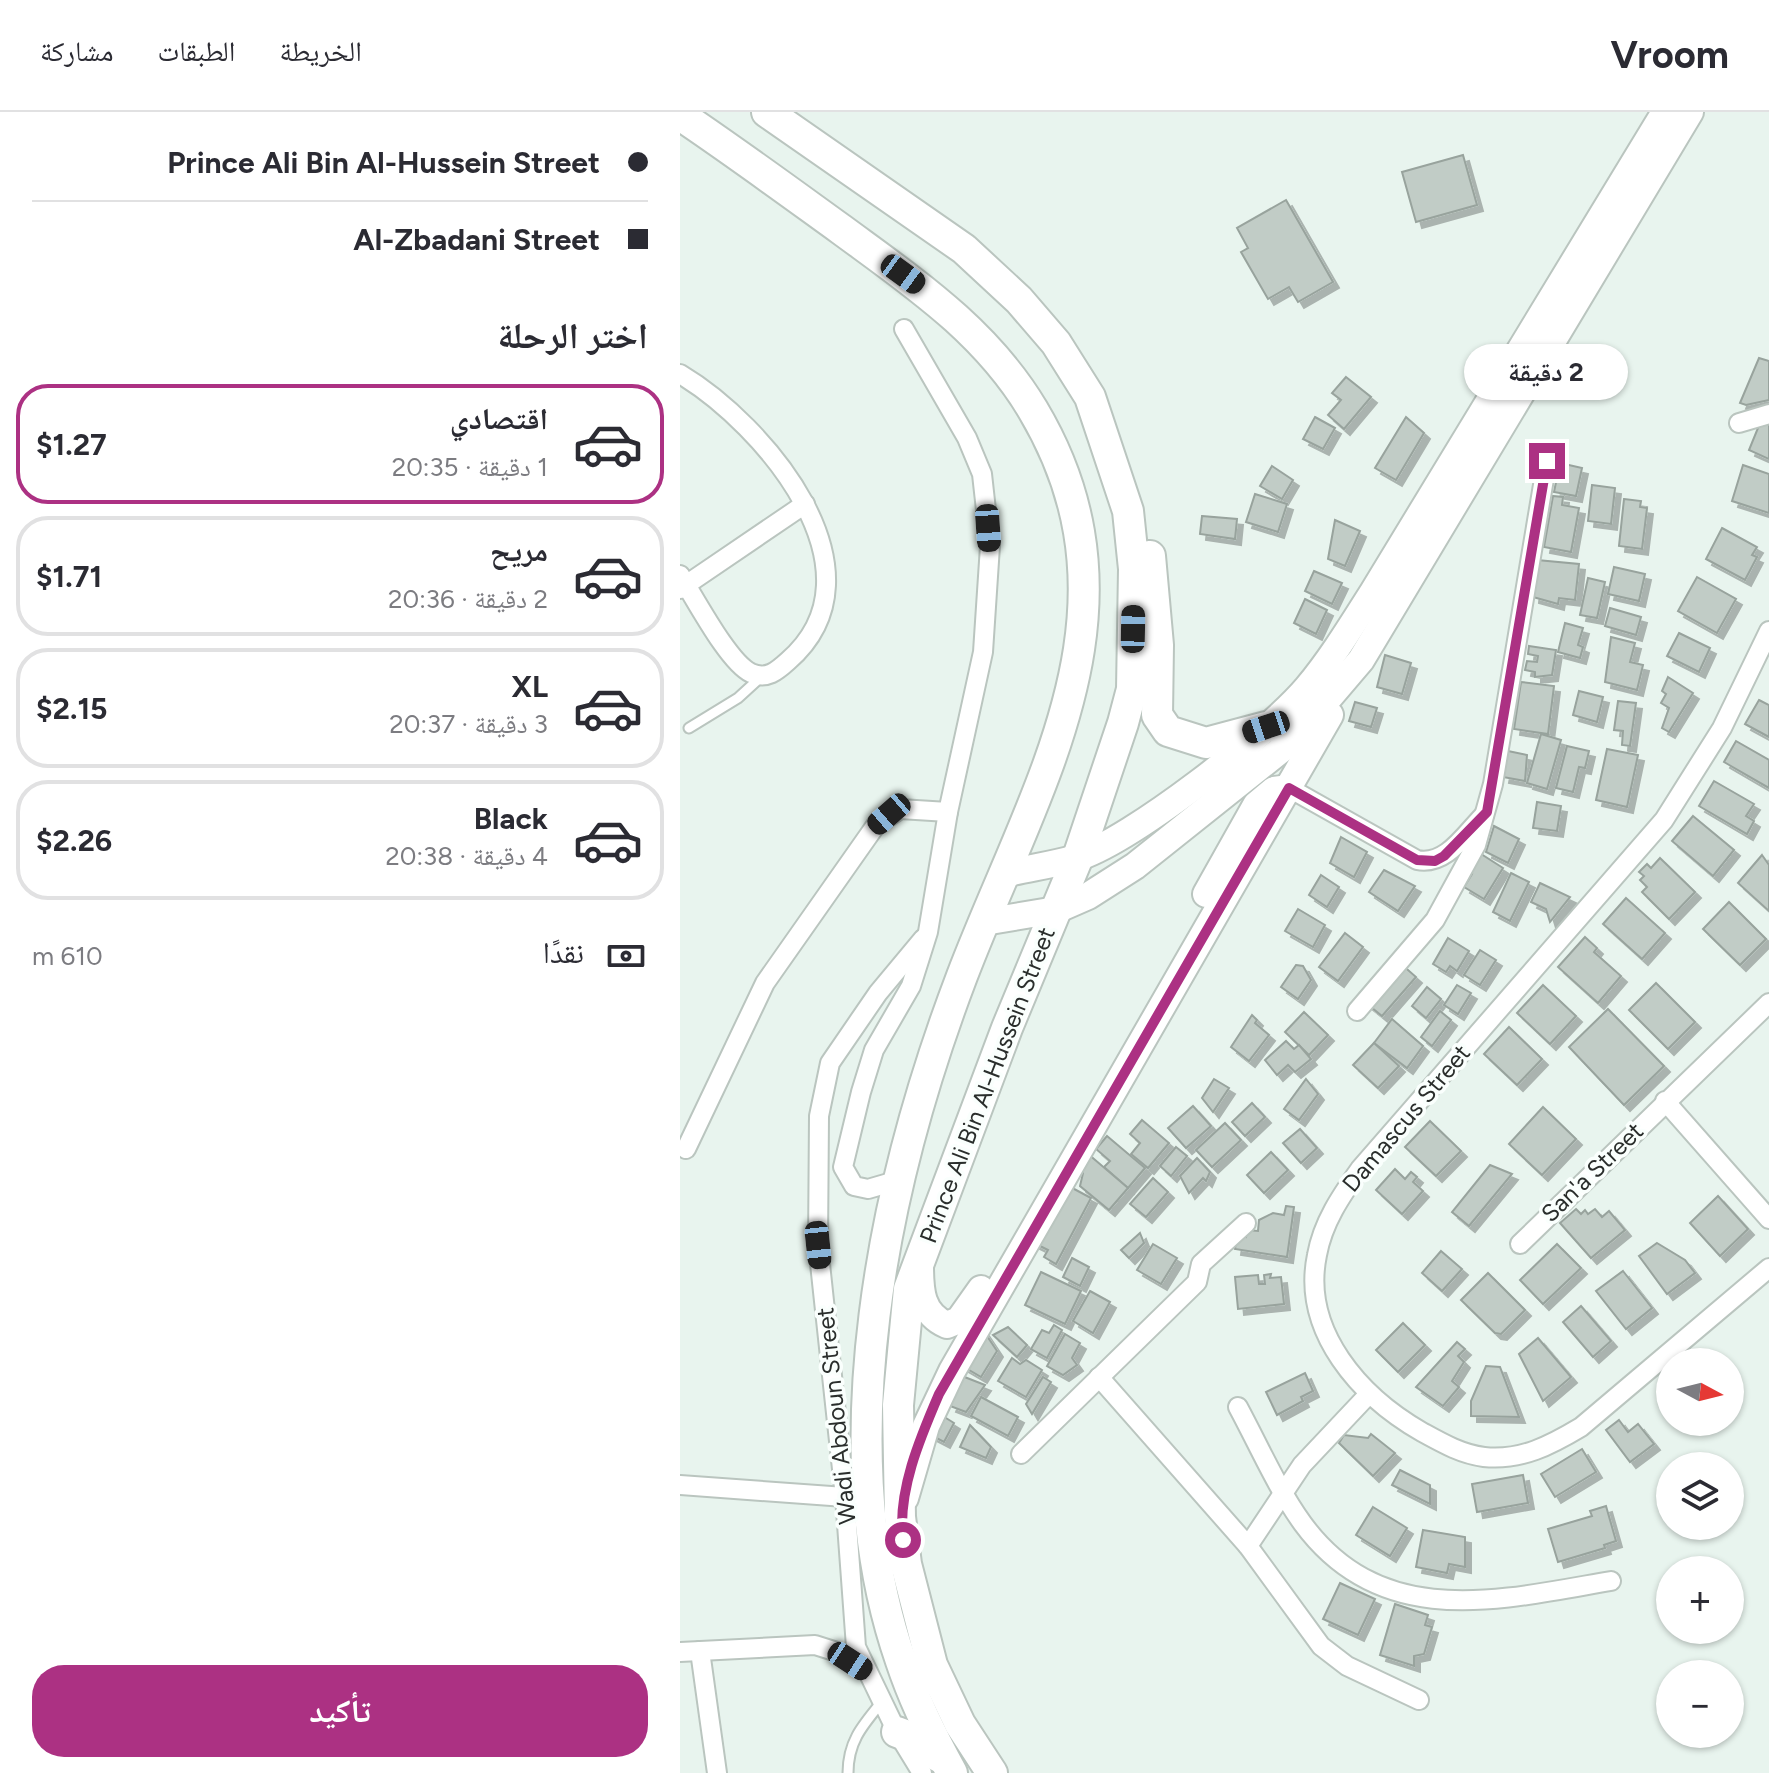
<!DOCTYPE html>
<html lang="ar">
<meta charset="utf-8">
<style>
body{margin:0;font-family:Figtree,"Noto Naskh Arabic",sans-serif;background:#f7f7f7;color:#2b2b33;direction:rtl;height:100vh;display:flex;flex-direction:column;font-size:30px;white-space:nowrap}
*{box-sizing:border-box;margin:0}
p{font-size:26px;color:#7c7c81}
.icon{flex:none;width:44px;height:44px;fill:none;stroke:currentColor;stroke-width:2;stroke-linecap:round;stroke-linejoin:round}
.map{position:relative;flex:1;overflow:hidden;direction:ltr}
.panel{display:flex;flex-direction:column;background:#fff;width:680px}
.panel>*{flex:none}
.guide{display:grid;align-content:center;height:176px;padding:0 32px;background:#fff}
.needle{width:52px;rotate:97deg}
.tools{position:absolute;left:976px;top:1236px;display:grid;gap:16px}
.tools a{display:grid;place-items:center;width:88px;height:88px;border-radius:50%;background:#fff;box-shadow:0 2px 6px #0004;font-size:40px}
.end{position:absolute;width:36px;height:36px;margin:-18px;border:10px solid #ac3183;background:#fff;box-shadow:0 0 0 4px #fff}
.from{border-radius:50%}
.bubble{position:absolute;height:56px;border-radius:28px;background:#fff;box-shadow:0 2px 6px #0004;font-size:26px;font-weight:700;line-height:56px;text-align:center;direction:rtl}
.car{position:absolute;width:24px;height:48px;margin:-24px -12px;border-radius:10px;box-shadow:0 0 6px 2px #0007;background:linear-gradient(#222 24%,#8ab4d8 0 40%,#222 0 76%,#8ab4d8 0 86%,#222 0)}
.guide b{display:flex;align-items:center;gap:28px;height:76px;font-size:30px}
.guide b+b{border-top:2px solid #e1e1e2}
.guide i{width:20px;height:20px;background:#2b2b33}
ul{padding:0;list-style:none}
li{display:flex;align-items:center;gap:24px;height:120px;margin:0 16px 12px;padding:0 16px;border:4px solid #e1e1e2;border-radius:32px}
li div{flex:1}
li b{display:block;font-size:30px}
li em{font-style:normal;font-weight:700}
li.current{border-color:#ac3183}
li>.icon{width:72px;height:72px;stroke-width:1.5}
h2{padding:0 32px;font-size:36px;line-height:96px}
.pay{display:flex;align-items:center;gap:20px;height:88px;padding:0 32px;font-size:30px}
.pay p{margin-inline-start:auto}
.action{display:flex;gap:16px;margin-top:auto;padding:16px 32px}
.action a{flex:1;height:92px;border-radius:32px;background:#ac3183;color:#fff;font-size:32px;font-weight:700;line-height:92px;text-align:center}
header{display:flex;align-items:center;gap:48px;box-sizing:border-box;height:112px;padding:0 40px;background:#fff;border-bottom:2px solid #e1e1e2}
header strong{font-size:38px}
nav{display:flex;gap:44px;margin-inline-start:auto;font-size:28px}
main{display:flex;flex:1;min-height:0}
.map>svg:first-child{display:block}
.building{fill:#c1ccc6;stroke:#98a39d;stroke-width:2;filter:url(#shadow)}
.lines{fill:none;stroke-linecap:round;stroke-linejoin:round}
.lane-casing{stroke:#bac5bf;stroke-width:13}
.street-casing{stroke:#bac5bf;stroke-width:22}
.secondary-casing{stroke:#bac5bf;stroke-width:30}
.primary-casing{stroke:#bac5bf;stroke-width:34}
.lane{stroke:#fff;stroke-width:9}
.street{stroke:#fff;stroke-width:18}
.secondary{stroke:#fff;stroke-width:26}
.primary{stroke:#fff;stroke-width:30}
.route{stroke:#ac3183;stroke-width:10}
.labels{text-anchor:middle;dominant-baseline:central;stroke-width:7;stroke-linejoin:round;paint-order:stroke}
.street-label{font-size:24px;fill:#2a2e2c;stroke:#fafffd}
</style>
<header>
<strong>Vroom</strong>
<nav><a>الخريطة</a><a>الطبقات</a><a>مشاركة</a></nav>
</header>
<main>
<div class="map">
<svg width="1089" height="1661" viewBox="0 0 1089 1661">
<defs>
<filter id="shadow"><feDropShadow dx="6" dy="6" stdDeviation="0" flood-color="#0004"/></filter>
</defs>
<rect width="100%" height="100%" fill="#e8f4ee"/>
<g class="building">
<path d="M783 43 797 93 736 110 722 60Z"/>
<path d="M606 88 653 170 618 190 609 175 588 187 561 140 568 136 557 116Z"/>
<path d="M1079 246 1089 249V288L1066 293 1060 291Z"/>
<path d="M666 265 691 285 664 317 648 303 661 288 652 281Z"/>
<path d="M635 305 655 316 643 337 623 327Z"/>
<path d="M726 305 744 321 716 368 695 356Z"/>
<path d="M1089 310V347L1069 338 1080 311Z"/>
<path d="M880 351 902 356 896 384 874 380Z"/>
<path d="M1063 353 1089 362V401L1052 389Z"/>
<path d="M592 354 613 368 602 387 580 374Z"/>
<path d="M912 373 935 376 931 412 908 409Z"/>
<path d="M575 382 607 392 598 420 566 410Z"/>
<path d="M873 384 883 385 882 393 899 396 891 440 864 435Z"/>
<path d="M944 387 961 389 960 395 967 396 962 437 939 434Z"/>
<path d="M522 404 557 407 555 427 520 422Z"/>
<path d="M655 408 680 419 665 454 648 447Z"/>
<path d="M1042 416 1077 435 1072 443 1077 445 1065 468 1026 447Z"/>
<path d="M857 448 899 452 895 488 879 486 878 492 853 485Z"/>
<path d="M934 455 965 462 959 489 928 482Z"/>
<path d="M634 459 662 471 652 492 625 479Z"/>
<path d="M1017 465 1056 487 1037 521 998 499Z"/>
<path d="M908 466 925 470 917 506 900 503Z"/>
<path d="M625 487 647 498 636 522 614 511Z"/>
<path d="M930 496 961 505 956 523 925 514Z"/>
<path d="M885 511 903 516 898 533 903 535 900 546 878 540Z"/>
<path d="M999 521 1030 536 1019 560 987 544Z"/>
<path d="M931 525 955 531 950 550 963 553 957 578 925 570Z"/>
<path d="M849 534 876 538 872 563 855 565V560L845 558 847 549 857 550 858 544 848 542Z"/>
<path d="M705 543 731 551 722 582 697 575Z"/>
<path d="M988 565 1013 581 989 620 982 616 989 596 981 591 986 582 982 579Z"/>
<path d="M841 570 874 574 868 622 834 617Z"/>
<path d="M899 579 923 585 917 610 893 603Z"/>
<path d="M1079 588 1089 593V625L1065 612Z"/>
<path d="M938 589 956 591 950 634 942 633 943 619 934 618Z"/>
<path d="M675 590 697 596 691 615 669 609Z"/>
<path d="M861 622 881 628 867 677 847 671Z"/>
<path d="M1056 629 1089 648V676L1044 650Z"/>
<path d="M887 634 909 639 905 656 899 655 893 680 876 676Z"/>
<path d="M927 637 958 643 947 695 916 688Z"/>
<path d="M828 639 847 643 845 669 823 665Z"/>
<path d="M1034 669 1074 692 1066 704 1074 709 1067 722 1019 694Z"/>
<path d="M857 690 881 694 877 719 853 716Z"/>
<path d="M1013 704 1054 738 1033 764 992 729Z"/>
<path d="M814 714 839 727 828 751 806 740Z"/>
<path d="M661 725 687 740 674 765 650 751Z"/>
<path d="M798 740 823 756 804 787 784 775 792 762 786 758Z"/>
<path d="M1082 743 1089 753V799L1058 771Z"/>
<path d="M980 746 1015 780 989 807 962 780 967 775 960 768 964 764 959 760 967 752 971 756Z"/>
<path d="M704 758 735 774 718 799 689 780Z"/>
<path d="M831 761 849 770 830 809 813 800Z"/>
<path d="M641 763 659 775 647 795 629 783Z"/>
<path d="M860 771 890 785 870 810 866 797 851 790Z"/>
<path d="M946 786 985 821 962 847 923 812Z"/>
<path d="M1049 790 1086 827 1060 853 1023 817Z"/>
<path d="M618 797 645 813 633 835 605 819Z"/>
<path d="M665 821 683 835 658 869 639 855Z"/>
<path d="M905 825 917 836 914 840 941 864 918 891 878 855Z"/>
<path d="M768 826 789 839 777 859 770 854 766 860 753 852Z"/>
<path d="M800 838 816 848 800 873 784 863Z"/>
<path d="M720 851 736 865 702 904 686 891Z"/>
<path d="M616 853 623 854 631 868 618 887 601 875Z"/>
<path d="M976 871 1015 910 988 937 949 898Z"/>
<path d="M777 873 791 881 778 902 764 893Z"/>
<path d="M863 873 896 904 870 932 837 901Z"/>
<path d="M747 875 761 887 746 906 732 894Z"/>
<path d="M928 897 984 954 944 993 889 935Z"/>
<path d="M760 899 771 908 752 934 741 925Z"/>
<path d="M624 900 648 923 629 943 605 920Z"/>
<path d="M572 903 577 908 575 911 589 923 569 949 551 935Z"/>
<path d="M712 907 743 934 727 956 694 931Z"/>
<path d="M829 915 862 947 837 973 804 942Z"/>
<path d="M606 929 614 937 619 933 631 947 615 960 608 953 597 963 585 948Z"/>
<path d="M694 931 719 954 698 976 673 953Z"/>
<path d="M534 967 549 976 533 1000 522 986Z"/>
<path d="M626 967 638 982 619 1008 604 997Z"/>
<path d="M572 991 585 1005 565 1024 552 1010Z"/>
<path d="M513 994 531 1014 506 1036 488 1016Z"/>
<path d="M863 995 896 1027 862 1063 829 1032Z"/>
<path d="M462 1008 489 1031 468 1056 451 1042 460 1031 450 1022Z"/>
<path d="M750 1009 781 1039 756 1064 725 1035Z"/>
<path d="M545 1011 561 1028 532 1055 516 1038Z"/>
<path d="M620 1017 637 1036 621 1051 603 1031Z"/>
<path d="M427 1024 465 1056 448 1076 424 1055 430 1049 416 1037Z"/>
<path d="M496 1035 507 1044 491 1064 480 1054Z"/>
<path d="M591 1040 608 1058 584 1081 567 1063Z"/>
<path d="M407 1041 448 1076 429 1098 400 1074 403 1061 396 1055Z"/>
<path d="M517 1046 530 1060 526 1069 523 1066 509 1081 500 1064Z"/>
<path d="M810 1053 832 1062 789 1114 772 1100Z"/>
<path d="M715 1057 725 1067 731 1060 737 1065 733 1070 743 1079 722 1102 696 1078Z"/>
<path d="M473 1066 488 1080 466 1105 450 1092Z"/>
<path d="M383 1071 411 1086 376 1152 364 1145 368 1138 352 1130Z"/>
<path d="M1038 1084 1068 1117 1040 1144 1010 1111Z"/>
<path d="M606 1094 614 1095 607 1145 555 1137 557 1123 566 1125 567 1118 578 1119 579 1108 593 1101 604 1103Z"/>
<path d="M896 1097 901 1102 905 1098 908 1102 915 1097 922 1105 929 1099 945 1118 911 1146 880 1111Z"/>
<path d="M460 1121 464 1131 449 1146 441 1138Z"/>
<path d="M977 1131 1005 1148 1015 1161 987 1182 959 1144Z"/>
<path d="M473 1132 497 1146 481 1172 457 1158Z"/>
<path d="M877 1132 901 1156 863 1192 840 1168Z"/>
<path d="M761 1139 782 1157 762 1179 742 1161Z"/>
<path d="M392 1146 409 1155 400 1174 383 1165Z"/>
<path d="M943 1159 972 1196 946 1217 916 1179Z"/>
<path d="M361 1160 401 1179 385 1212 345 1193Z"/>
<path d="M808 1161 845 1198 821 1222 815 1221 781 1188Z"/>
<path d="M591 1162 590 1166 601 1165 604 1192 558 1197 555 1165 578 1163 579 1172H585L584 1163Z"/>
<path d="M410 1179 430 1190 413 1221 393 1209Z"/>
<path d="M901 1194 931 1229 913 1245 883 1210Z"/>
<path d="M723 1211 745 1233 718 1260 696 1238Z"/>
<path d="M374 1213 382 1218 367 1246 351 1237 362 1218 369 1221Z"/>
<path d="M301 1215 317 1239 301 1265 279 1252Z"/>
<path d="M328 1215 347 1233 337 1245 313 1223Z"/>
<path d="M385 1222 400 1231 392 1246 397 1253 383 1263 367 1254Z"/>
<path d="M858 1226 891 1265 863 1289 839 1242Z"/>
<path d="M777 1230 785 1237 778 1244 784 1250 772 1269 779 1275 763 1294 736 1275Z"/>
<path d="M332 1246 340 1252 346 1248 362 1258 346 1285 318 1269Z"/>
<path d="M806 1254 820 1255 839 1305 791 1304V1289Z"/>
<path d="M625 1261 633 1279 621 1285 623 1289 597 1303 586 1280Z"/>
<path d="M282 1264 305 1273 286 1300 270 1294Z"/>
<path d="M363 1265 371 1270 352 1302 346 1292Z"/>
<path d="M301 1285 338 1305 328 1324 291 1304Z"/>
<path d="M258 1301 274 1311 264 1330 247 1321Z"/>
<path d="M939 1308 948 1320 958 1312 974 1332 950 1350 926 1318Z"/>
<path d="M290 1313 311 1335 306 1346 280 1335Z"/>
<path d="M691 1322 715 1341 693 1364 659 1331 664 1323 688 1326Z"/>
<path d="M902 1337 916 1360 875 1385 861 1362Z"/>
<path d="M720 1358 750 1373V1392L712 1373Z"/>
<path d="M843 1363 848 1391 797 1400 792 1372Z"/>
<path d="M926 1394 936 1429 924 1433 925 1436 878 1450 868 1417 912 1404 910 1399Z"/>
<path d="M693 1395 727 1416 710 1444 676 1423Z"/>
<path d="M743 1418 785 1425V1455L769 1452 767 1461 736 1455Z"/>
<path d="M660 1471 695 1487 678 1523 643 1507Z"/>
<path d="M715 1492 748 1503 745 1513 752 1515 744 1542 734 1544V1554L700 1543Z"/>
</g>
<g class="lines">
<defs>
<g id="lane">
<path d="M9 616 58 586 81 565"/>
<path d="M168 1661C168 1630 182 1614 201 1591"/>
</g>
<g id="street">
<path d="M0 262C84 312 210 460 108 549 97 559 87 568 71 561 48 550 15 486 0 463"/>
<path d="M1059 311 1089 302"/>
<path d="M0 477 125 392"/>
<path d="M1089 519 1042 616 984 708 680 1057C661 1084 643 1110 637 1143 621 1220 681 1285 742 1320 762 1331 781 1342 804 1345 841 1349 871 1333 901 1315L1089 1156"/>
<path d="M609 676 737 748C766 754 785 722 804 703"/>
<path d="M677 899 755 808 796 733 813 672 867 349"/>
<path d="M985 989 1089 1107"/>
<path d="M6 1037 85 871 196 713 220 697 268 700"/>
<path d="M219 1068 188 1077 174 1074 163 1055 181 980 194 938 231 874 248 820 268 700 303 540 310 434 302 362 287 326 224 217"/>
<path d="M840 1132 1089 891"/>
<path d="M419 1265 568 1434 641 1534 667 1554 739 1588"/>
<path d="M558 1295C579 1334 597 1376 623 1412 702 1519 820 1488 931 1469"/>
<path d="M341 1342 517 1170 521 1152 566 1111"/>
<path d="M0 1373 165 1385"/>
<path d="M568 1434 622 1353 688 1283"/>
<path d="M20 1539 37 1661"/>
<path d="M0 1540 135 1533 154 1539 186 1559"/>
<path d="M242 1661 217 1620 176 1535 165 1385 138 1133 139 1004 150 951 198 881 243 827"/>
</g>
<g id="secondary">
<path d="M324 762C348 756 373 753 396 746 451 729 589 621 627 576 652 546 672 513 693 480L985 0"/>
<path d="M526 782 576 693 594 678 609 676"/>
<path d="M304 810 376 798 408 784 455 754 612 629 681 548 1010 0"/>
<path d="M240 1154C240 1178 241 1202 267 1213L279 1208 301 1177"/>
<path d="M225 1386 246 1314 272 1259 650 603"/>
</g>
<g id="primary">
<path d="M87 0 284 137 339 188 376 231 410 285 448 399 454 457 452 577 443 611 398 745 327 916 229 1177 218 1293 220 1405 226 1452 252 1553 280 1612 312 1661"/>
<path d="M0 3C55 40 108 79 162 118 234 171 306 219 353 298 472 498 354 675 282 864 204 1069 147 1336 221 1549 234 1588 252 1625 272 1661"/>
<path d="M470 444 478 533 477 603 488 619 526 631 586 615"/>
<path d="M217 1620 233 1626 259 1645"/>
</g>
</defs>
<use href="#lane" class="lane-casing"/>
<use href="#street" class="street-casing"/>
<use href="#secondary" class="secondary-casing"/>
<use href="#primary" class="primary-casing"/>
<use href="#lane" class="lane"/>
<use href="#street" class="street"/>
<use href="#secondary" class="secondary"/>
<use href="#primary" class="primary"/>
</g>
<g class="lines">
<path class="route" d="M223 1428C217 1380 240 1326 259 1282L609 676 737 748 755 749 764 744 807 700 867 349"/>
</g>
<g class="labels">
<g class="street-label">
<text transform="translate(307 973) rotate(-69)">Prince Ali Bin Al-Hussein Street</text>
<text transform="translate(726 1006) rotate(-50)">Damascus Street</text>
<text transform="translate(912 1060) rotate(-44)">San'a Street</text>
<text transform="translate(156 1304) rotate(-96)">Wadi Abdoun Street</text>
</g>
</g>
</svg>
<div class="tools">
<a><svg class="needle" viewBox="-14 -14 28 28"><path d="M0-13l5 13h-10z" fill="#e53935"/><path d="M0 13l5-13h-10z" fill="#7c7c81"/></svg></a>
<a><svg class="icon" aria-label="layers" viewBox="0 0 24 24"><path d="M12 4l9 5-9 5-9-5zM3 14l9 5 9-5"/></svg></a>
<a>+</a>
<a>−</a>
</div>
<i class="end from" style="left:223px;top:1428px"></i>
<i class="end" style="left:867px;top:349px"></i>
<div class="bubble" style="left:784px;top:232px;width:164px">2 دقيقة</div>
<i class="car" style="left:223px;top:162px;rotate:126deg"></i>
<i class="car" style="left:308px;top:416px;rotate:176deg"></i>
<i class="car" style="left:453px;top:517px;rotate:1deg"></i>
<i class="car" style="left:586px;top:615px;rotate:252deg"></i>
<i class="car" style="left:209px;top:702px;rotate:229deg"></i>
<i class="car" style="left:138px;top:1133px;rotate:174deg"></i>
<i class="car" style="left:170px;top:1549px;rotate:123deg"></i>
</div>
<section class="panel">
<div class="guide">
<b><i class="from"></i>Prince Ali Bin Al-Hussein Street</b>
<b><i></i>Al-Zbadani Street</b>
</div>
<h2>اختر الرحلة</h2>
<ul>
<li class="current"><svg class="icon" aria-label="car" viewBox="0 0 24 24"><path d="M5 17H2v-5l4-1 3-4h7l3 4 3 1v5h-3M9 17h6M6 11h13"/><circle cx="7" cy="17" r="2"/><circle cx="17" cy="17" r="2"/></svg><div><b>اقتصادي</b><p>1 دقيقة · 20:35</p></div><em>$1.27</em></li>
<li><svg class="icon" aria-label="car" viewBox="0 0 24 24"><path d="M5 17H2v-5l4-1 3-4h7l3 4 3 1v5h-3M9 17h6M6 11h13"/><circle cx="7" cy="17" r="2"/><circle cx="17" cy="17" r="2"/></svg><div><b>مريح</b><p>2 دقيقة · 20:36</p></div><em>$1.71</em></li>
<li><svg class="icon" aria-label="car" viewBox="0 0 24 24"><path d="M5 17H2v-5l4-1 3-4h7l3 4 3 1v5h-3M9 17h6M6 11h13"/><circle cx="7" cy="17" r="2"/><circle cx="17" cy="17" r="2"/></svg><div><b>XL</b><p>3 دقيقة · 20:37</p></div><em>$2.15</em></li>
<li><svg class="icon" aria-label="car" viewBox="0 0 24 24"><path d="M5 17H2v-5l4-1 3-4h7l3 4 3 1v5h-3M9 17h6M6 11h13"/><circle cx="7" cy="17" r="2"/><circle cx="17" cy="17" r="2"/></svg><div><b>Black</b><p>4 دقيقة · 20:38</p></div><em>$2.26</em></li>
</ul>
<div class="pay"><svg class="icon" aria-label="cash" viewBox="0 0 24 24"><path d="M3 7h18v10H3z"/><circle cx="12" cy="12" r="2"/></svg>نقدًا<p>610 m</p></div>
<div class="action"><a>تأكيد</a></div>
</section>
</main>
